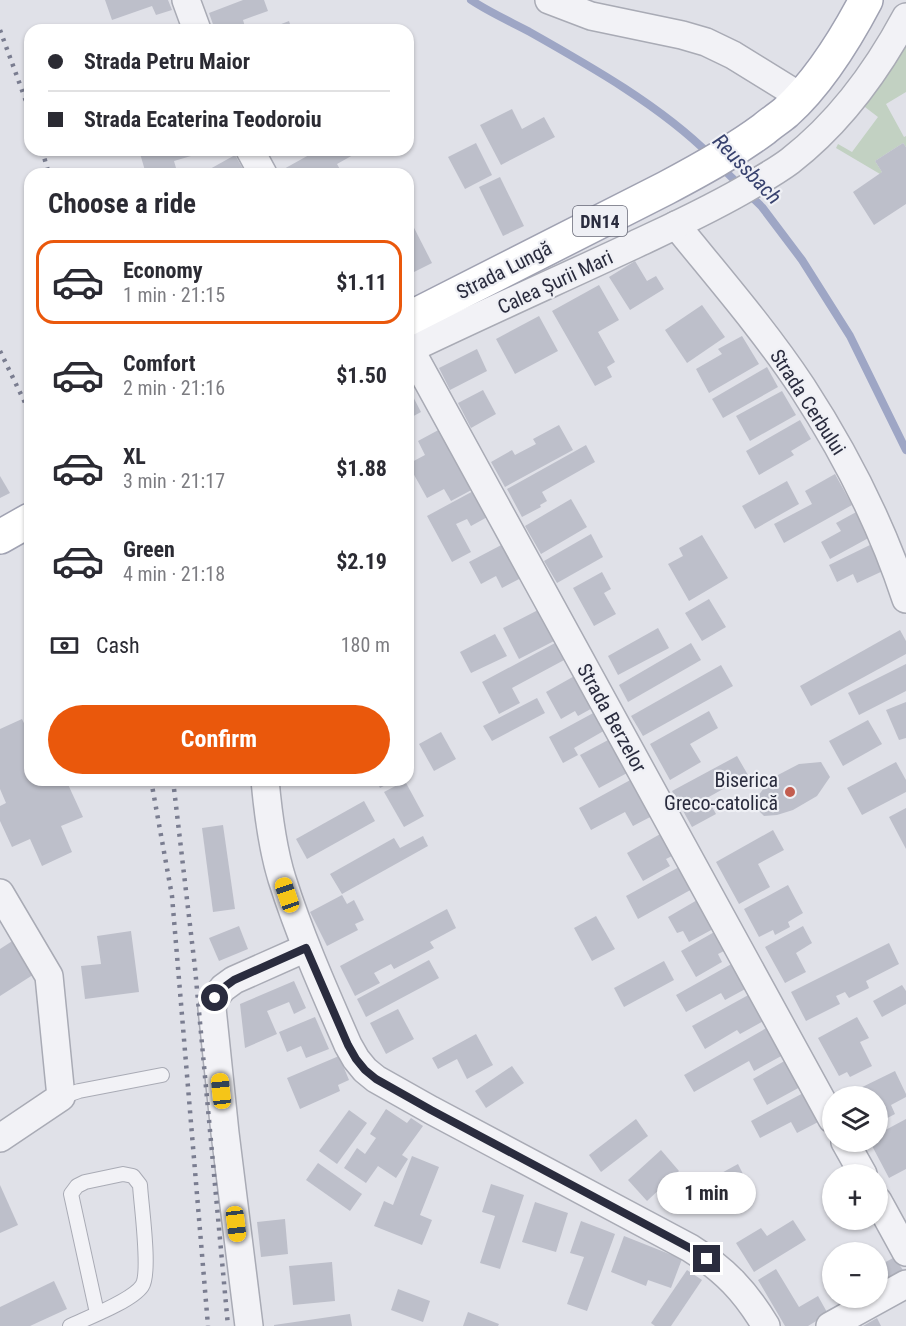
<!DOCTYPE html>
<meta charset="utf-8">
<style>
body{margin:0;font-family:"Roboto Condensed",sans-serif;background:#f7f7f7;color:#2b2b33;height:100vh;display:flex;flex-direction:column;font-size:22px;white-space:nowrap}
*{box-sizing:border-box;margin:0}
p{font-size:20px;color:#7c7c81}
.icon{flex:none;width:33px;height:33px;fill:none;stroke:currentColor;stroke-width:2;stroke-linecap:round;stroke-linejoin:round}
.map{position:relative;flex:1;overflow:hidden}
.panel{position:absolute;left:24px;top:168px;width:390px;height:618px;display:flex;flex-direction:column;background:#fff;border-radius:18px;box-shadow:0 2px 4px #0004}
.panel>*{flex:none}
.guide{position:absolute;left:24px;top:24px;width:390px;height:132px;border-radius:18px;box-shadow:0 2px 4px #0004;display:grid;align-content:center;height:132px;padding:0 24px;background:#fff}
.tools{position:absolute;left:822px;top:1086px;display:grid;gap:12px}
.tools a{display:grid;place-items:center;width:66px;height:66px;border-radius:50%;background:#fff;box-shadow:0 2px 4px #0004;font-size:30px}
.end{position:absolute;width:27px;height:27px;margin:-14px;border:8px solid #2a2c3e;background:#fff;box-shadow:0 0 0 3px #fff}
.from{border-radius:50%}
.bubble{position:absolute;height:42px;border-radius:21px;background:#fff;box-shadow:0 2px 4px #0004;font-size:20px;font-weight:700;line-height:42px;text-align:center}
.car{position:absolute;width:18px;height:36px;margin:-18px -9px;border-radius:8px;box-shadow:0 0 4px 2px #0007;background:linear-gradient(#f5c518 24%,#345 0 40%,#f5c518 0 76%,#345 0 86%,#f5c518 0)}
.guide b{display:flex;align-items:center;gap:21px;height:57px;font-size:22px}
.guide b+b{border-top:2px solid #e1e1e2}
.guide i{width:15px;height:15px;background:#2b2b33}
ul{padding:0;list-style:none}
li{display:flex;align-items:center;gap:18px;height:84px;margin:0 12px 9px;padding:0 12px;border:3px solid transparent;border-radius:18px}
li div{flex:1}
li b{display:block;font-size:22px}
li em{font-style:normal;font-weight:700}
li.selected{border-color:#ea580c}
li>.icon{width:54px;height:54px;stroke-width:1.5}
h2{padding:0 24px;font-size:27px;line-height:72px}
.pay{display:flex;align-items:center;gap:15px;height:66px;padding:0 24px;font-size:22px}
.pay p{margin-inline-start:auto}
.cta{display:flex;gap:12px;margin-top:auto;padding:12px 24px}
.cta a{flex:1;height:69px;border-radius:36px;background:#ea580c;color:#fff;font-size:24px;font-weight:700;line-height:69px;text-align:center}
.map>svg:first-child{display:block}
.green{fill:#c2d1c2}
.lines{fill:none;stroke-linecap:round;stroke-linejoin:round}
.stream{stroke:#9ea6c5;stroke-width:8}
.building{fill:#bdbfca}
.service-casing{stroke:#a9abb5;stroke-width:16}
.minor-casing{stroke:#a9abb5;stroke-width:30}
.primary-casing{stroke:#a0a2b2;stroke-width:36}
.service{stroke:#f2f2f6;stroke-width:14}
.minor{stroke:#f2f2f6;stroke-width:27}
.primary{stroke:#fff;stroke-width:33}
.rail{stroke:#7a7d90;stroke-width:4.5;stroke-dasharray:3 6;stroke-linecap:butt}
.route{stroke:#2a2c3e;stroke-width:8}
.poi-dot{fill:#c35d4f;stroke:#eff0f5;stroke-width:2}
.labels{text-anchor:middle;dominant-baseline:central;stroke-width:4.5;stroke-linejoin:round;paint-order:stroke}
.shield{fill:#eff0f5;stroke:#656775;stroke-width:1.5}
.shield-label{font-size:18px;font-weight:bold;fill:#2a2c3e}
.street-label{font-size:20px;fill:#2a2c3e;stroke:#eff0f5}
.poi-label{font-size:20px;fill:#2a2c3e;stroke:#eff0f5;text-anchor:end}
.water-label{font-size:21px;font-style:italic;fill:#37416e;stroke:#eff0f5}
</style>
<div class="map">
<svg width="906" height="1326" viewBox="0 0 906 1326">
<rect width="100%" height="100%" fill="#e0e1e8"/>
<path class="green" d="M906 42V92L886 104 904 137 906 136V147L903 143 875 161 882 172 880 174 836 148 838 144 852 152 878 117 861 104Z"/>
<g class="lines">
<g class="stream">
<path d="M471 0C489 12 509 21 528 31 590 66 661 106 711 156"/>
<path d="M721 167 762 207 802 260 850 336 906 450"/>
</g>
</g>
<g class="building">
<path d="M105 0H168L172 10 156 15 152 6 112 20Z"/>
<path d="M243 0H264L268 11 243 20 246 30H215L209 13Z"/>
<path d="M289 21 292 30H266Z"/>
<path d="M512 109 522 129 544 117 555 137 501 165 480 125Z"/>
<path d="M476 143 492 175 465 189 448 157Z"/>
<path d="M903 143 906 147V204L874 225 853 192 882 172 875 161Z"/>
<path d="M139 150H195V151L189 152 191 156 174 161 176 168 154 174H146Z"/>
<path d="M318 150H362L337 164 342 173 340 174H284L282 170Z"/>
<path d="M235 155 246 174H201Z"/>
<path d="M500 177 524 226 503 236 479 187Z"/>
<path d="M408 216 432 263 414 272 408 260Z"/>
<path d="M635 261 647 281 656 276 664 289 630 310 609 277Z"/>
<path d="M599 285 619 320 598 332 615 362 607 367 612 377 595 386 552 311Z"/>
<path d="M702 305 725 337 687 363 665 330Z"/>
<path d="M539 316 558 351 515 374 496 339Z"/>
<path d="M742 336 759 364 709 393 696 369 722 354 718 349Z"/>
<path d="M477 349 487 371 450 390 439 368Z"/>
<path d="M767 367 778 387 723 418 712 399Z"/>
<path d="M408 387 421 412 408 419Z"/>
<path d="M483 390 496 414 471 428 458 403Z"/>
<path d="M782 391 796 415 750 441 736 416Z"/>
<path d="M800 420 811 439 791 451 794 455 759 475 746 451Z"/>
<path d="M559 425 573 450 505 487 491 462 512 450 515 455 536 444 533 439Z"/>
<path d="M444 427 477 487 451 501 444 489 427 498 408 464 425 455 418 441Z"/>
<path d="M586 445 595 462 542 492 547 501 540 505 541 507 522 517 507 489Z"/>
<path d="M835 474 852 505 784 543 774 524 812 504 805 491Z"/>
<path d="M0 476 10 493 0 498Z"/>
<path d="M787 481 799 504 755 529 742 506Z"/>
<path d="M477 489 491 515 471 526 467 519 456 524 471 552 452 562 427 516Z"/>
<path d="M571 499 587 527 541 554 525 526Z"/>
<path d="M860 510 874 535 830 559 821 542 841 531 836 523Z"/>
<path d="M591 534 603 557 557 583 544 561Z"/>
<path d="M702 535 728 578 689 601 668 564 683 556 679 548Z"/>
<path d="M507 542 525 576 502 588 496 576 481 584 469 562Z"/>
<path d="M872 544 885 570 857 583 853 574 837 582 829 565Z"/>
<path d="M602 572 611 589 604 593 616 614 594 626 573 588Z"/>
<path d="M709 599 726 627 702 641 685 613Z"/>
<path d="M540 609 556 640 519 659 503 628Z"/>
<path d="M658 628 669 648 618 675 608 656Z"/>
<path d="M900 630 906 641V654L811 706 800 686Z"/>
<path d="M495 634 507 656 471 673 460 652Z"/>
<path d="M557 642 566 659 512 688 520 703 499 714 482 682Z"/>
<path d="M691 643 701 660 628 702 619 685Z"/>
<path d="M906 664V691L859 715 848 693Z"/>
<path d="M721 665 733 686 643 736 631 716Z"/>
<path d="M578 674 596 706 578 716 575 711 561 719 546 692Z"/>
<path d="M537 698 545 713 492 741 483 726Z"/>
<path d="M906 702V738L899 740 886 710Z"/>
<path d="M597 711 607 729 574 748 578 755 563 763 549 737Z"/>
<path d="M709 711 718 728 690 744 701 762 670 780 650 744Z"/>
<path d="M22 719 30 736V780H50L51 783 57 780H66L83 817 61 826 72 852 42 866 30 839 12 847 0 821V806L6 803 0 789V729Z"/>
<path d="M868 720 882 744 843 766 829 741Z"/>
<path d="M441 732 456 759 434 771 419 744Z"/>
<path d="M610 739 629 772 599 788 580 755Z"/>
<path d="M737 756 748 775 707 798 716 814 692 827 672 791Z"/>
<path d="M821 762 830 777 817 796 793 810 777 815 764 816 760 812 756 805 755 800 764 788 776 776 799 764Z"/>
<path d="M896 762 906 780V792L862 815 847 788Z"/>
<path d="M634 778 654 815 633 826 625 812 591 830 579 808Z"/>
<path d="M376 780H395L380 788Z"/>
<path d="M405 781 424 816 404 827 384 792Z"/>
<path d="M364 801 375 821 307 859 296 839Z"/>
<path d="M906 808V849L889 817Z"/>
<path d="M223 825 235 909 213 912 202 828Z"/>
<path d="M773 830 784 850 758 864 770 887 739 904 716 862Z"/>
<path d="M662 833 674 855 666 859 670 866 643 881 627 853Z"/>
<path d="M423 836 428 846 342 894 330 874 394 838 400 848Z"/>
<path d="M681 866 694 888 638 919 626 896Z"/>
<path d="M788 885 803 913 788 922 790 927 775 935 773 930 759 937 744 909Z"/>
<path d="M342 895 347 904 354 900 364 920 355 924 358 930 327 946 310 912Z"/>
<path d="M699 899 715 928 689 942 683 931 677 933 668 917Z"/>
<path d="M447 909 456 928 430 942 434 948 394 969 391 964 374 973 380 983 355 996 340 966Z"/>
<path d="M596 916 615 949 592 961 574 928Z"/>
<path d="M239 926 248 949 219 961 209 938Z"/>
<path d="M803 926 812 943 796 953 806 972 785 983 765 947Z"/>
<path d="M131 931 139 992 85 999 81 966 101 964 97 936Z"/>
<path d="M716 931 726 950 718 954 722 962 696 977 681 951Z"/>
<path d="M17 938 39 971 0 996V949Z"/>
<path d="M889 943 899 964 866 981 869 988 849 998 845 992 836 996 840 1004 806 1021 791 992Z"/>
<path d="M429 960 439 978 366 1017 357 999Z"/>
<path d="M664 961 674 980 624 1007 614 988Z"/>
<path d="M735 962 749 987 725 1000 721 993 686 1012 676 995Z"/>
<path d="M294 981 306 1008 294 1014 289 1002 267 1011 277 1034 245 1048 240 1004Z"/>
<path d="M902 985 906 991V1004L882 1017 873 1001Z"/>
<path d="M752 993 767 1019 740 1034 737 1030 705 1049 692 1026Z"/>
<path d="M398 1009 414 1039 386 1054 370 1023Z"/>
<path d="M315 1017 329 1049 306 1058 301 1046 287 1052 279 1032Z"/>
<path d="M857 1017 869 1038 860 1042 872 1066 850 1077 847 1072 839 1076 818 1038Z"/>
<path d="M770 1026 785 1054 754 1071 749 1061 694 1092 684 1075Z"/>
<path d="M476 1034 493 1065 467 1079 457 1059 438 1069 432 1058Z"/>
<path d="M339 1056 349 1080 338 1085 340 1091 300 1109 287 1078Z"/>
<path d="M788 1059 802 1086 767 1105 753 1079Z"/>
<path d="M512 1066 524 1083 486 1108 475 1091Z"/>
<path d="M895 1071 906 1094V1097L891 1105 895 1114 878 1123V1096H849L848 1094Z"/>
<path d="M807 1091 822 1120 797 1133 791 1122 760 1138 751 1121Z"/>
<path d="M386 1109 407 1123 411 1118 423 1126 402 1155 408 1159 396 1178 378 1166 366 1183 344 1168 357 1148 365 1154 376 1138 370 1134Z"/>
<path d="M349 1110 367 1123 337 1164 319 1151Z"/>
<path d="M636 1119 648 1136 601 1172 589 1155Z"/>
<path d="M906 1119V1169L889 1178 870 1142H878V1134Z"/>
<path d="M661 1150 679 1171 647 1201 628 1180Z"/>
<path d="M412 1156 439 1167 420 1215 432 1220 422 1245 374 1226 384 1201 393 1205Z"/>
<path d="M318 1163 362 1194 350 1211 306 1180Z"/>
<path d="M738 1164 747 1182 693 1212 683 1194Z"/>
<path d="M491 1184 524 1195 500 1269 480 1263 495 1216 482 1212Z"/>
<path d="M0 1185 18 1225 0 1233Z"/>
<path d="M535 1202 568 1213 556 1252 522 1242Z"/>
<path d="M285 1219 288 1254 261 1257 257 1222Z"/>
<path d="M793 1220 806 1240 754 1272 736 1243 761 1228 767 1236Z"/>
<path d="M581 1221 615 1234 587 1311 567 1304 584 1257 570 1253Z"/>
<path d="M624 1236 682 1259 671 1288 648 1280 646 1286 611 1272Z"/>
<path d="M895 1257 904 1272 878 1286V1266Z"/>
<path d="M332 1262 335 1301 293 1305 289 1266Z"/>
<path d="M776 1269 799 1307 818 1296 828 1314 808 1326H785L758 1280Z"/>
<path d="M687 1270 702 1280 671 1326H655L651 1323Z"/>
<path d="M54 1281 67 1309 30 1326H0V1307Z"/>
<path d="M398 1289 430 1301 423 1322 391 1310Z"/>
<path d="M468 1312 499 1324 498 1326H463Z"/>
<path d="M350 1314 352 1326H274V1325Z"/>
<path d="M877 1318 881 1326H863Z"/>
</g>
<g class="lines">
<defs>
<g id="service">
<path d="M61 1097 79 1091 162 1075"/>
<path d="M70 1326C87 1318 132 1301 142 1286 151 1273 141 1204 140 1185L133 1176 123 1174 85 1182 77 1186 71 1194 97 1313"/>
</g>
<g id="minor">
<path d="M186 0 197 30"/>
<path d="M549 0 591 16 682 35 706 42 733 55 801 97"/>
<path d="M250 150 263 174"/>
<path d="M676 225C719 278 765 331 802 387 845 453 881 523 906 599"/>
<path d="M410 349 832 1119"/>
<path d="M408 350C483 314 559 280 634 245 674 226 714 208 752 185 764 178 778 170 790 161 839 123 877 71 906 17"/>
<path d="M265 780C268 813 272 847 282 879 300 936 324 990 348 1045L356 1059 365 1070 376 1079 431 1110 690 1248C725 1270 745 1291 766 1326"/>
<path d="M0 893 49 976 61 1097 0 1138"/>
<path d="M845 1142 863 1174"/>
<path d="M878 1201 906 1252"/>
<path d="M249 1326 225 1133 212 1008 215 998 223 988 234 980 306 948"/>
<path d="M830 1326 906 1284"/>
</g>
<g id="primary">
<path d="M408 319 666 188C700 170 733 152 764 129 771 123 779 118 786 112 818 83 846 38 866 0"/>
<path d="M0 537 30 520"/>
</g>
</defs>
<use href="#service" class="service-casing"/>
<use href="#minor" class="minor-casing"/>
<use href="#primary" class="primary-casing"/>
<use href="#service" class="service"/>
<use href="#minor" class="minor"/>
<use href="#primary" class="primary"/>
<g class="rail">
<path d="M0 30 30 112"/>
<path d="M42 150 49 174"/>
<path d="M0 351 30 413"/>
<path d="M151 780 172 896 208 1326"/>
<path d="M173 780 195 968 228 1326"/>
</g>
</g>
<g class="lines">
<path class="route" d="M215 998 223 988 234 980 306 948 348 1045 356 1059 365 1070 376 1079 431 1110 690 1248 707 1259"/>
</g>
<circle class="poi-dot" cx="790" cy="792" r="6"/>
<g class="labels">
<rect class="shield" x="573" y="206" width="54" height="30" rx="4.5"/>
<g class="shield-label">
<text x="600" y="221">DN14</text>
</g>
<g class="street-label">
<text transform="translate(504 270) rotate(-27)">Strada Lungă</text>
<text transform="translate(555 282) rotate(-25)">Calea Șurii Mari</text>
<text transform="translate(808 402) rotate(57)">Strada Cerbului</text>
<text transform="translate(612 718) rotate(61)">Strada Berzelor</text>
</g>
<g class="poi-label">
<text x="778" y="780">Biserica<tspan x="778" dy="23">Greco-catolică</tspan></text>
</g>
<g class="water-label">
<text transform="translate(747 169) rotate(46)">Reussbach</text>
</g>
</g>
</svg>
<div class="tools">
<a><svg class="icon" aria-label="layers" viewBox="0 0 24 24"><path d="M12 4l9 5-9 5-9-5zM3 14l9 5 9-5"/></svg></a>
<a>+</a>
<a>−</a>
</div>
<i class="end from" style="left:215px;top:998px"></i>
<i class="end" style="left:707px;top:1259px"></i>
<div class="bubble" style="left:657px;top:1172px;width:99px">1 min</div>
<i class="car" style="left:287px;top:895px;rotate:341deg"></i>
<i class="car" style="left:221px;top:1091px;rotate:354deg"></i>
<i class="car" style="left:236px;top:1224px;rotate:173deg"></i>
<div class="guide">
<b><i class="from"></i>Strada Petru Maior</b>
<b><i></i>Strada Ecaterina Teodoroiu</b>
</div>
<section class="panel">
<h2>Choose a ride</h2>
<ul>
<li class="selected"><svg class="icon" aria-label="car" viewBox="0 0 24 24"><path d="M5 17H2v-5l4-1 3-4h7l3 4 3 1v5h-3M9 17h6M6 11h13"/><circle cx="7" cy="17" r="2"/><circle cx="17" cy="17" r="2"/></svg><div><b>Economy</b><p>1 min · 21:15</p></div><em>$1.11</em></li>
<li><svg class="icon" aria-label="car" viewBox="0 0 24 24"><path d="M5 17H2v-5l4-1 3-4h7l3 4 3 1v5h-3M9 17h6M6 11h13"/><circle cx="7" cy="17" r="2"/><circle cx="17" cy="17" r="2"/></svg><div><b>Comfort</b><p>2 min · 21:16</p></div><em>$1.50</em></li>
<li><svg class="icon" aria-label="car" viewBox="0 0 24 24"><path d="M5 17H2v-5l4-1 3-4h7l3 4 3 1v5h-3M9 17h6M6 11h13"/><circle cx="7" cy="17" r="2"/><circle cx="17" cy="17" r="2"/></svg><div><b>XL</b><p>3 min · 21:17</p></div><em>$1.88</em></li>
<li><svg class="icon" aria-label="car" viewBox="0 0 24 24"><path d="M5 17H2v-5l4-1 3-4h7l3 4 3 1v5h-3M9 17h6M6 11h13"/><circle cx="7" cy="17" r="2"/><circle cx="17" cy="17" r="2"/></svg><div><b>Green</b><p>4 min · 21:18</p></div><em>$2.19</em></li>
</ul>
<div class="pay"><svg class="icon" aria-label="cash" viewBox="0 0 24 24"><path d="M3 7h18v10H3z"/><circle cx="12" cy="12" r="2"/></svg>Cash<p>180 m</p></div>
<div class="cta"><a>Confirm</a></div>
</section>
</div>
